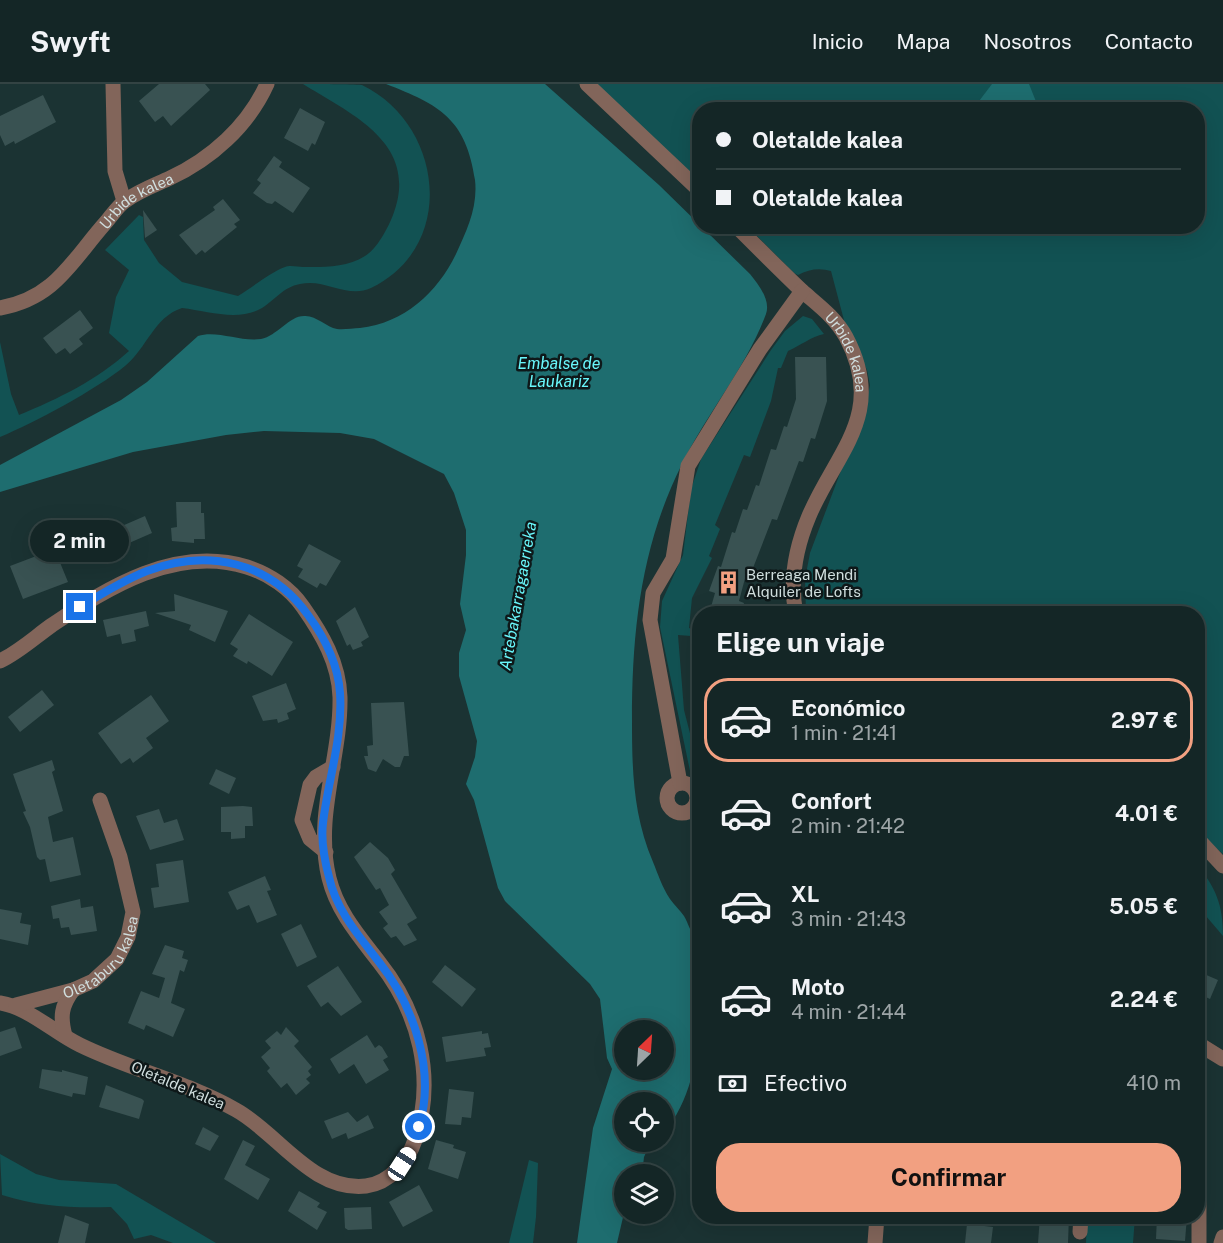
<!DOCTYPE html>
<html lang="es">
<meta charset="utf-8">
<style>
body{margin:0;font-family:"Public Sans",sans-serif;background:#213232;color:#f1f3f6;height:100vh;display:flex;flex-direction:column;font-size:22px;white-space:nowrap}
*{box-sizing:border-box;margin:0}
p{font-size:20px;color:#9da5a7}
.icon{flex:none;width:33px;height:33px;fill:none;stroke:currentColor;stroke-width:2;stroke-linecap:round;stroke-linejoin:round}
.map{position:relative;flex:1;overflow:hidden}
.panel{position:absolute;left:692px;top:522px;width:513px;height:618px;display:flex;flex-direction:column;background:#142626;border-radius:24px;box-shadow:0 6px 24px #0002,0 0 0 2px #334343}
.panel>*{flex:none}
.hud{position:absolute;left:692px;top:18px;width:513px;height:132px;border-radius:24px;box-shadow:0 6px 24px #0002,0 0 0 2px #334343;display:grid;align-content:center;height:132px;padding:0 24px;background:#142626}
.needle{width:39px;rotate:25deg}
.tools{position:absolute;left:614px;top:936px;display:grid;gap:12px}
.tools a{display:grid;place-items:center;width:60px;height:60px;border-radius:50%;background:#142626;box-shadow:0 6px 24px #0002,0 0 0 2px #334343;font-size:30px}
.end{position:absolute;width:27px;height:27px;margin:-14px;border:8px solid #1a73e8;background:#fff;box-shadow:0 0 0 3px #fff}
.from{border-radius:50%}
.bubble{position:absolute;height:42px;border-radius:21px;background:#142626;box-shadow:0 6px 24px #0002,0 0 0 2px #334343;font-size:20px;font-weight:700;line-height:42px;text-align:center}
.car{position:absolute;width:18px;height:36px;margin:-18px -9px;border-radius:8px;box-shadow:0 0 4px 2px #0007;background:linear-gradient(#fff 24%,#345 0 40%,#fff 0 76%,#345 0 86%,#fff 0)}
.hud b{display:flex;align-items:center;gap:21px;height:57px;font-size:22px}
.hud b+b{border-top:2px solid #334343}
.hud i{width:15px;height:15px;background:#f1f3f6}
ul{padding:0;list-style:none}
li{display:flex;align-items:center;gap:18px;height:84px;margin:0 12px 9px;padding:0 12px;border:3px solid transparent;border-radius:24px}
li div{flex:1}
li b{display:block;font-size:22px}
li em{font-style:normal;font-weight:700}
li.current{border-color:#f2a081}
li>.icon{width:54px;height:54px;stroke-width:1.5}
h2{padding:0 24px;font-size:27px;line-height:72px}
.pay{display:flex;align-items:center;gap:15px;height:66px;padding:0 24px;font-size:22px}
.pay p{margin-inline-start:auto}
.primary-button{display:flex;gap:12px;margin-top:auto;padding:12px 24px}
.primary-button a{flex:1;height:69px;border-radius:24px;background:#f2a081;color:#111;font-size:24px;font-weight:700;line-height:69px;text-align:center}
header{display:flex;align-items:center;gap:36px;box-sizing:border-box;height:84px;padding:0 30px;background:#142626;border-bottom:2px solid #334343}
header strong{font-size:28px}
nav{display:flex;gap:33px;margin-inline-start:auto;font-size:21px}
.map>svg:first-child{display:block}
.green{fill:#125253}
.water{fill:#1e6d6f;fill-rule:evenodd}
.building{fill:#395252}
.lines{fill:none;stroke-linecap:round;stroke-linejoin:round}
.minor{stroke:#82655a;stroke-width:15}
.route{stroke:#1a73e8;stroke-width:8}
.labels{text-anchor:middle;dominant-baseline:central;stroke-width:5;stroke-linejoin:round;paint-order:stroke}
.street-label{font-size:15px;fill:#d0dede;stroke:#0e1819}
.poi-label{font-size:15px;fill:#d0dede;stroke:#0e1819;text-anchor:start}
.water-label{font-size:16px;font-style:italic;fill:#69f7fb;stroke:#0e1819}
</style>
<header>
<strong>Swyft</strong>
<nav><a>Inicio</a><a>Mapa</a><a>Nosotros</a><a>Contacto</a></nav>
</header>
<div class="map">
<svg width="1223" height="1159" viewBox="0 0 1223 1159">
<rect width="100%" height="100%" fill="#1b3333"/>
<g class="green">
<path d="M303 0C317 0 350 0 362 1 443 40 458 162 371 204 347 215 325 194 300 200 283 203 275 216 262 224 238 238 208 227 182 224 154 233 147 264 125 282 97 305 34 339 0 353V258L11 310 19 331C58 315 97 296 129 267L109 249 116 213 129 186 105 166 139 131 143 133 144 156 159 179 182 198 238 212C253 203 269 189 285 183 290 181 298 183 303 183 324 183 346 184 365 172 377 165 388 144 393 131 420 60 353 31 303 0Z"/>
<path d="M585 0H1223V770L1197 748V530L806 529 805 495 810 469 866 320 870 301 867 286 845 240 831 187C820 184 809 185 798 191L794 189 748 143 1197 142V26H699V98Z"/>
<path d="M803 232 812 235 824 250C811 253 801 261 788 267L781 284H778L771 317 750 373 744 371 715 441 720 445 709 472 712 474 692 514 689 544 694 546 691 552 678 551 684 626 699 684V697L690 687 660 543 662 517 683 471 691 405 701 375 771 266 785 247Z"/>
<path d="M1197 780C1216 805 1223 820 1223 852L1200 825H1197Z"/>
<path d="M0 1070 36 1090 59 1096 116 1100 216 1159H173L151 1151 134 1155 127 1140 111 1123C73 1124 39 1123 2 1111Z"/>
<path d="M529 1076 538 1079 536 1133 533 1159H509Z"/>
<path d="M1087 1133H1135L1133 1159H1086Z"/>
</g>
<g class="water">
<path d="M386 0H545L659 101 750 190C758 200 771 216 766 230 746 284 707 329 682 380 641 462 632 546 632 636 632 686 633 731 653 778 658 790 662 803 670 815 674 821 680 826 684 832 689 840 689 849 699 853 699 920 708 996 663 1050V1018H624V1058H651L644 1073 642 1090H624V1129L617 1159H577L593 1044 612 985 607 974 600 915 590 900 505 817 498 804 474 716 466 700 475 673 477 657 459 592V569L466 546 460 520 466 471V446L454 409 444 390 374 355 340 349 264 347 226 351 133 368 0 408V381L121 316 147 298 198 252C217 246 240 258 261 255 277 252 289 232 304 232 316 231 326 243 337 245 344 246 353 244 360 244 404 239 437 209 456 170 467 146 478 123 475 96 466 35 440 21 386 0ZM624 946H663V986H624Z"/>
<path d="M992 0H1029L1039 25H973Z"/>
</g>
<g class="building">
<path d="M159 0H205L210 6 171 42 163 32 155 38 139 17Z"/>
<path d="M43 11 56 38 15 60 14 57 5 62 0 51V32Z"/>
<path d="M300 24 325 38 315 61 312 59 308 67 284 54Z"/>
<path d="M274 72 282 78 279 83 310 104 293 129 275 117 272 120 267 119 253 109 261 99 257 96Z"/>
<path d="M223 115 240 136 234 140 237 143 205 169 202 166 196 171 179 151 215 126 213 123Z"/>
<path d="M143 126 157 146 145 154Z"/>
<path d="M80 226 93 244 79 255 83 260 70 270 65 264 56 270 43 254Z"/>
<path d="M795 273H826L827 317 815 355 811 354 803 378 799 377 777 436 772 435 753 484 748 483 739 517 744 519 741 530H709L715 509 709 507 718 482 721 483 732 448 735 449 743 425 747 426 756 401 759 402 771 365 776 366 784 342 787 343 796 315Z"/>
<path d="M176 418H201V429H204L205 455H194V459L172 457 171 444 177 443Z"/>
<path d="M145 432 152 449 120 463 118 458 113 460 108 448Z"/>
<path d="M52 459 68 498 23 515 10 482 39 471 38 467Z"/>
<path d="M309 460 341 477 326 502 320 499 317 504 298 493 303 485 297 482Z"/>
<path d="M174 510 228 527 215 558 189 546 191 541 155 529 175 527Z"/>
<path d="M355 523 369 553 361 558 363 562 353 566 350 560 347 562 336 537Z"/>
<path d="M146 527 149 542 134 546 136 557 122 560 120 550 107 553 103 536Z"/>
<path d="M249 530 293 558 272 592 248 577 247 580 233 572 238 565 230 560Z"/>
<path d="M286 599 296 625 287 629 289 635 278 639 277 635 263 637 252 612Z"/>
<path d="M42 606 54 621 20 648 8 633Z"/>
<path d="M151 611 169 637 146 654 153 664 133 679 130 674 121 680 98 649Z"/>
<path d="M404 618 409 672H404L400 683H395L383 675 376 688 368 685 364 672H368L367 662 373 661 371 619Z"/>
<path d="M52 676 55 686 52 688 63 727 48 733 53 758 73 753 81 791 50 798 45 775 40 776 37 773 30 743 23 728 26 727 13 690Z"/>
<path d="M216 685 236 694 229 710 209 700Z"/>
<path d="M243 722 252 723 253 742H245V754L231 755V748H221V723Z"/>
<path d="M159 725 164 739 177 735 184 756 150 766 136 732Z"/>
<path d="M370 758 388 774 395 786 391 790 417 834 407 840 417 856 404 862 396 852 391 854 383 844 388 840 379 828 389 821 380 804 376 806 354 773Z"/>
<path d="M183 776 189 818 154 824 151 804 159 803 156 780Z"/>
<path d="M265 792 271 806 267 807 277 831 257 839 249 821 237 826 228 808Z"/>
<path d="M80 815 81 824 93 822 97 847 71 851 69 843 61 844 59 834 53 835 51 822Z"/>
<path d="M0 825 22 829 20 839 31 841 28 861 0 855Z"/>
<path d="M301 840 317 873 297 883 281 850Z"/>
<path d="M165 861 184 867 182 874 188 876 184 888 180 886 171 919 185 925 173 953 146 941 144 946 128 939 141 907 159 914 165 894 152 890Z"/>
<path d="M445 881 476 905 462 923 432 898Z"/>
<path d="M338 882 362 918 341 932 328 918 321 923 307 902Z"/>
<path d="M1197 887 1218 896 1210 915 1197 909Z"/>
<path d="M15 943 22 964 0 972V948Z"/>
<path d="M286 943 299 957 294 962 312 983 308 987 311 991 306 995 310 999 296 1011 287 999 281 1004 267 987 270 984 261 973 271 964 265 957 277 947 281 951Z"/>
<path d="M482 947V950L488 949 491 963 484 964 486 972 446 978 442 953Z"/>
<path d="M367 951 375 964 379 961 382 963 388 973 383 976 389 986 366 1000 354 980 339 990 330 975Z"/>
<path d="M42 985 62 988V986L88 993 85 1011 73 1009 72 1013 39 1004Z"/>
<path d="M106 1001 142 1015 144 1017 139 1035 99 1023Z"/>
<path d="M449 1005 474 1008 471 1034 462 1033 461 1041 445 1040Z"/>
<path d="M348 1028 357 1038 368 1031 374 1044 348 1055 346 1049 332 1055 324 1037Z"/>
<path d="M203 1043 219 1052 210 1067 195 1060Z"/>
<path d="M243 1056 255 1062 245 1081 270 1095 258 1116 224 1095Z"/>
<path d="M436 1056 454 1061 453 1064 466 1068 458 1095 428 1085Z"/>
<path d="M419 1101 433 1127 403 1143 389 1118Z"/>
<path d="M299 1107 320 1119 317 1123 327 1128 317 1146 288 1127Z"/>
<path d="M371 1123 372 1145 348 1146 345 1144 344 1124Z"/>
<path d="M65 1131 89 1140 85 1159H58Z"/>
<path d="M1040 1132H1069L1068 1159H1038Z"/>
<path d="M1157 1132H1187L1185 1157 1156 1155Z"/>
<path d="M967 1140 993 1143 991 1159H965Z"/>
</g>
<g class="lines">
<g class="minor">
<path d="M113 0 115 87 124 117"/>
<path d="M587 0 699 106"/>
<path id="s1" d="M736 142C758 164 780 186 802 207 818 221 835 233 846 253 887 330 836 368 809 432 796 463 789 496 796 530"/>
<path id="s2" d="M0 224C56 214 72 176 107 137 112 131 118 122 125 117 138 107 155 101 170 94 211 75 248 42 267 0"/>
<path d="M0 577C19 568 35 553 52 541 109 503 176 461 247 483 269 490 290 504 303 523 322 550 339 579 340 613 341 674 314 732 329 794 337 827 359 852 379 878 419 928 436 994 415 1056 408 1077 390 1099 366 1102 312 1108 278 1049 236 1026 187 998 131 986 80 961 53 948 30 924 0 919"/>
<circle cx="682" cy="714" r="15"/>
<path d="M680 699 650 536 653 509 673 475 688 382 760 265 802 207"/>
<path d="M1197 754 1223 782"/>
<path d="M326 768 310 755 302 736 310 701 316 693 333 683"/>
<path id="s3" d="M16 921 73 906 93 897 117 875 128 853 133 828 120 773 100 716"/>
<path d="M65 952C60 933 61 922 73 906"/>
<path d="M1197 959 1223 975"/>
<path d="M1197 1085 1199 1090V1159"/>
<path d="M1080 1148 1081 1132"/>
<path d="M875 1159 877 1132"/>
<path d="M1221 1159 1223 1153"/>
</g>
</g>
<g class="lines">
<path class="route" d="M80 523C101 510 124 496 147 487 208 464 270 478 308 531 325 554 338 580 340 609 343 654 328 696 323 739 321 755 325 778 329 793 336 826 359 852 379 878 414 922 436 987 419 1043"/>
</g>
<defs>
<symbol id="building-bare" viewBox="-9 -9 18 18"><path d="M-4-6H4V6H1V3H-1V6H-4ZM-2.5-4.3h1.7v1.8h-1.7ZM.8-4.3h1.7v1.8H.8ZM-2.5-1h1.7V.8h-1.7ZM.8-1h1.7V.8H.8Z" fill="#f2a081" stroke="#0e1819" stroke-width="2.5" paint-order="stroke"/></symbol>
</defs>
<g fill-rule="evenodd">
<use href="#building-bare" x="712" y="482" width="33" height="33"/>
</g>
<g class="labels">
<g class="street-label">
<text stroke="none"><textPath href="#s2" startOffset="178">Urbide kalea</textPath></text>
<text stroke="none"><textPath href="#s1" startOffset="171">Urbide kalea</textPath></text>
<text stroke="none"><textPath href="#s3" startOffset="104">Oletaburu kalea</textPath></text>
<text transform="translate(178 1001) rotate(23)">Oletalde kalea</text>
</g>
<g class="poi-label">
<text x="746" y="490">Berreaga Mendi<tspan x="746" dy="17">Alquiler de Lofts</tspan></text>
</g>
<g class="water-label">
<text x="559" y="279">Embalse de<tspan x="559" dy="18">Laukariz</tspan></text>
<text transform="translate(518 512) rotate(-80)">Artebakarragaerreka</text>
</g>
</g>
</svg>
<div class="tools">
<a><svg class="needle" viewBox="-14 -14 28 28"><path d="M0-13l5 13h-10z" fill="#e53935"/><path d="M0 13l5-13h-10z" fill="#9da5a7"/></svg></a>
<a><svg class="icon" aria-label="locate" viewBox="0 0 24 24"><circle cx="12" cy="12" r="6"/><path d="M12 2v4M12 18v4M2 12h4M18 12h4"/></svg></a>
<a><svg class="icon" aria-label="layers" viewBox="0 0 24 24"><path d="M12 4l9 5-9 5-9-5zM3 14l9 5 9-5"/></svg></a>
</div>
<i class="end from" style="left:419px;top:1043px"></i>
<i class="end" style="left:80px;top:523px"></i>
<div class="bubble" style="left:30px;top:436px;width:99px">2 min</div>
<i class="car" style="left:402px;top:1080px;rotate:33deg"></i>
<div class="hud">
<b><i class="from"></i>Oletalde kalea</b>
<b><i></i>Oletalde kalea</b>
</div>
<section class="panel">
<h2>Elige un viaje</h2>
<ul>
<li class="current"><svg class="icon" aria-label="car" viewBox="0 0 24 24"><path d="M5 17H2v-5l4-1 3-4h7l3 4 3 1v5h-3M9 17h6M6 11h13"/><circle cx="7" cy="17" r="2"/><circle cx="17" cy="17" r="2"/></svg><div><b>Económico</b><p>1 min · 21:41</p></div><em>2.97 €</em></li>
<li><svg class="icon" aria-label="car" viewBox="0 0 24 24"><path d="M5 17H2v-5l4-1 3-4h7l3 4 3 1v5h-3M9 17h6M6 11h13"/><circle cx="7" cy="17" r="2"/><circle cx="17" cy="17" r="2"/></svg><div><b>Confort</b><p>2 min · 21:42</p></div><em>4.01 €</em></li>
<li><svg class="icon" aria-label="car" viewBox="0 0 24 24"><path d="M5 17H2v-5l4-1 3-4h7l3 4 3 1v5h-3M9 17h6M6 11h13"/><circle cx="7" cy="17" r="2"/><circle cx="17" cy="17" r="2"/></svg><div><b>XL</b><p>3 min · 21:43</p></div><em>5.05 €</em></li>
<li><svg class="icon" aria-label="car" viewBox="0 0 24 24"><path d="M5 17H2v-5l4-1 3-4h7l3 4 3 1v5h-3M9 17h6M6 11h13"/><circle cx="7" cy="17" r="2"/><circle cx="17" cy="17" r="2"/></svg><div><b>Moto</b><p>4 min · 21:44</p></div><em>2.24 €</em></li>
</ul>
<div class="pay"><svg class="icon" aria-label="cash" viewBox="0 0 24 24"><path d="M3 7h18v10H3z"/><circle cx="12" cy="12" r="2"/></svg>Efectivo<p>410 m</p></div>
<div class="primary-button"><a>Confirmar</a></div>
</section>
</div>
